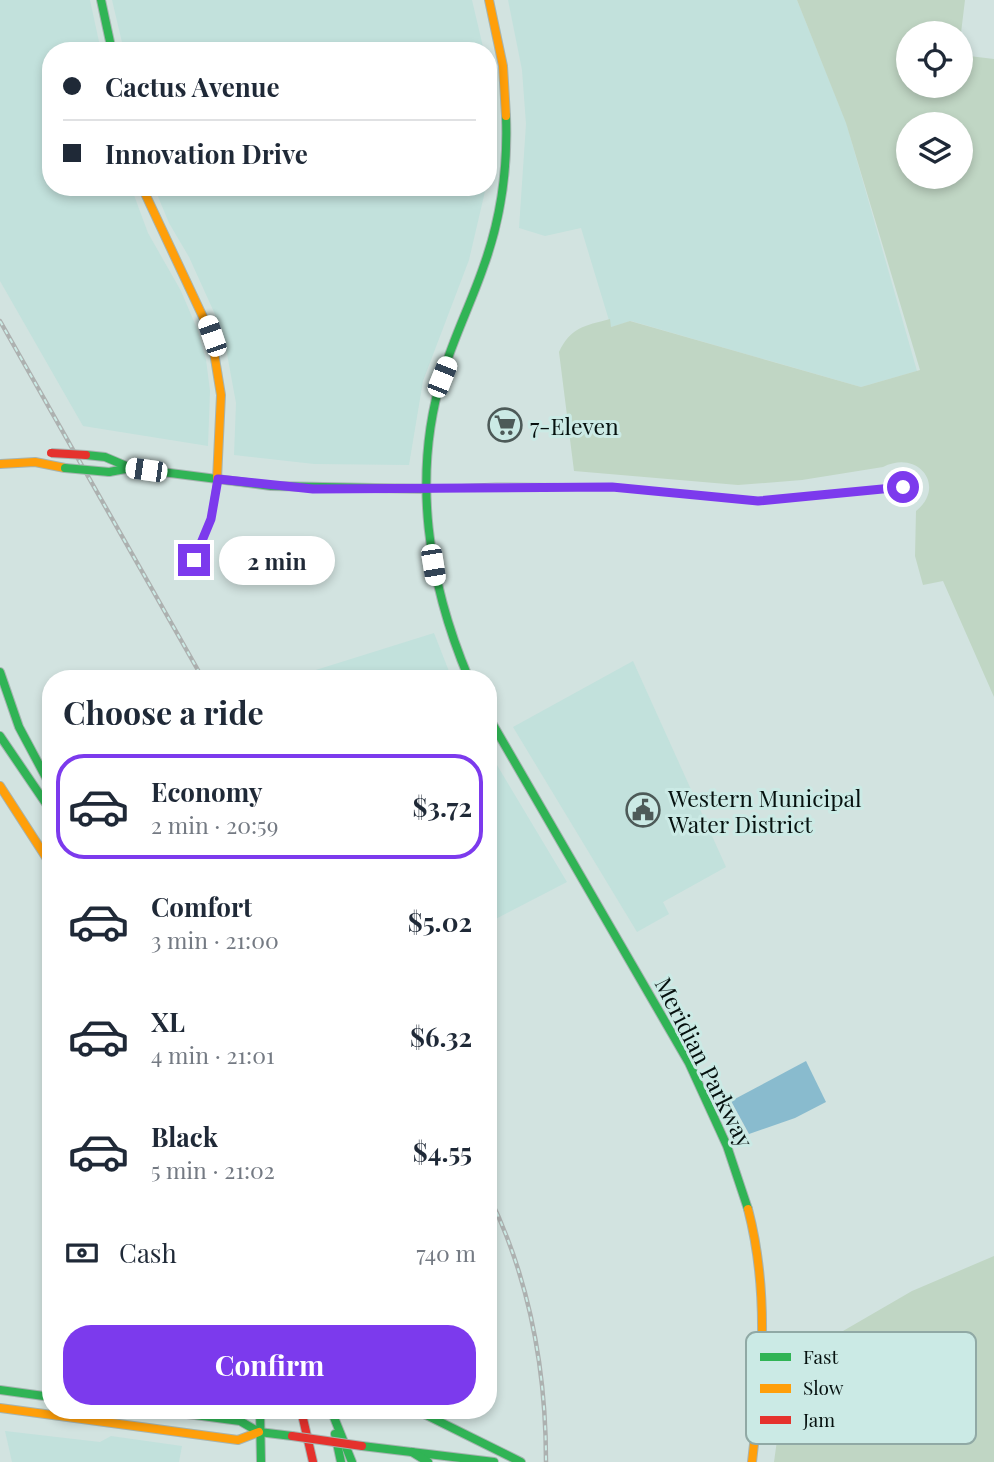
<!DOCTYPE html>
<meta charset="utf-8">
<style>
body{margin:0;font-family:"Playfair Display",serif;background:#f2f2f3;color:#1f2937;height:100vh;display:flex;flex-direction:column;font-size:26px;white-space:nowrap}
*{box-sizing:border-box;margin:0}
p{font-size:23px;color:#747a83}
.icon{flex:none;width:38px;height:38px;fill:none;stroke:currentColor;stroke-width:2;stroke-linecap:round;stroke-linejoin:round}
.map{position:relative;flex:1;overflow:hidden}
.panel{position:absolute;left:42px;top:670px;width:455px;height:749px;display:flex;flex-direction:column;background:#fff;border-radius:28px;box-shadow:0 4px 10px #0003}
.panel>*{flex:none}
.hud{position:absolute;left:42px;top:42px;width:455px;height:154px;border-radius:28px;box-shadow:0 4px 10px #0003;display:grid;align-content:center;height:154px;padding:0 21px;background:#fff}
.tools{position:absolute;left:896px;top:21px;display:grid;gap:14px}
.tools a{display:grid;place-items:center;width:77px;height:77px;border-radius:50%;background:#fff;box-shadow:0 4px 10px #0003;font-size:35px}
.end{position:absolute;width:32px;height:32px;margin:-16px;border:9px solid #7c3aed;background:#fff;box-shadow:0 0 0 4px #fff}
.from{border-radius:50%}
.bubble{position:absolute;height:49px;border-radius:24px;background:#fff;box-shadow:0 4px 10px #0003;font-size:23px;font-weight:700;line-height:49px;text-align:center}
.car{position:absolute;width:21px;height:42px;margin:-21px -10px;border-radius:9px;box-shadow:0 0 5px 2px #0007;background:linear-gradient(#fff 24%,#345 0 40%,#fff 0 76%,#345 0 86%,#fff 0)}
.hud b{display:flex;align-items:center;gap:24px;height:66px;font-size:26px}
.hud b+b{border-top:2px solid #e0e1e3}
.hud i{width:18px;height:18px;background:#1f2937}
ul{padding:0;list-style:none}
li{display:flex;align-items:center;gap:21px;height:105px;margin:0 14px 10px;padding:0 7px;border:4px solid transparent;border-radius:28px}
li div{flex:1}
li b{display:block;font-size:26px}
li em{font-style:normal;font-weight:700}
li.on{border-color:#7c3aed}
li>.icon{width:63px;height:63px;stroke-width:1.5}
h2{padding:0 21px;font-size:32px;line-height:84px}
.pay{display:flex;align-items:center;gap:18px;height:77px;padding:0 21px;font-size:26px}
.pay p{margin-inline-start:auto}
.action{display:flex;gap:14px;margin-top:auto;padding:14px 21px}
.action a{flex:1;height:80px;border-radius:28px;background:#7c3aed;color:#fff;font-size:28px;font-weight:700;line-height:80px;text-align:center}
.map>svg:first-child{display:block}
.built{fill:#c2e1dc}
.green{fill:#c0d6c4;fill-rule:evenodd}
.water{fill:#89bbce}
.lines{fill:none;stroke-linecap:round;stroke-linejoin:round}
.street-casing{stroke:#a6b4b1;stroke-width:7}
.fast-casing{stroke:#a6b4b1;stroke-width:10}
.slow-casing{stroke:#a6b4b1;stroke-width:10}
.jam-casing{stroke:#a6b4b1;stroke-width:10}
.street{stroke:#f8fbfa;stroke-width:5}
.fast{stroke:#30b455;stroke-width:8}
.slow{stroke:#ff9f0a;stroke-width:8}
.jam{stroke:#e5322d;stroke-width:8}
.rail-casing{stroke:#adb1b0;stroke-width:4.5}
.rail{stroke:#cbeae5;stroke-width:2;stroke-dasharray:5;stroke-linecap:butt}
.fast-bridge-casing{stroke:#a6b4b1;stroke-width:10;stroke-linecap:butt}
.jam-bridge-casing{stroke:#a6b4b1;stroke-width:10;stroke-linecap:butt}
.fast-bridge{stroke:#30b455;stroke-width:8}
.jam-bridge{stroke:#e5322d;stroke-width:8}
.route{stroke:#7c3aed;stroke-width:9}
.labels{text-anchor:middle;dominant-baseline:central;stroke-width:6;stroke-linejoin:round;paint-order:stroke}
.poi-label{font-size:23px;fill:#06110f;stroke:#cbeae5;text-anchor:start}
.street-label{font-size:23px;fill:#06110f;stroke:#cbeae5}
.key{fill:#cbeae5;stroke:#90a9a5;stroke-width:2}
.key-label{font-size:19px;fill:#06110f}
</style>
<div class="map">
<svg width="994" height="1462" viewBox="0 0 994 1462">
<rect width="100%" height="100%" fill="#d2e3e0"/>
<g class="built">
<path d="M0 0H90L101 51H51V187H131L148 233 181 291 198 331 206 360 210 391 208 446 83 426 0 281Z"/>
<path d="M112 0H472L484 51H124Z"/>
<path d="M508 0H797L846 122 917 371 861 387 631 321 611 327 581 228 545 236 519 228 526 124 522 70Z"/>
<path d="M154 187H486L469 260 423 381 409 465 314 464 234 455 236 403 223 332 189 257 169 223Z"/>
<path d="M434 633 452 679H287Z"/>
<path d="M633 661 726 867 663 902 669 914 637 932 513 727Z"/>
<path d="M488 750 567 882 488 923Z"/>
<path d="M5 1431 100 1442 111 1436 182 1446 179 1462H12Z"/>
</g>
<g class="green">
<path d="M797 0H965L961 33H908V86H961V55L994 59V697L943 581 923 585 915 556 916 511C947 486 918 449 883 467L802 480 738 485 574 471 559 352C571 327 584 326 610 319L611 327 630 321 861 387 920 370 846 123ZM908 124H961V177H908Z"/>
<path d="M994 1256V1462H774L783 1397 801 1391 818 1380 843 1331 912 1291Z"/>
</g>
<path class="water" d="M806 1061 826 1102 795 1118 749 1134 731 1101Z"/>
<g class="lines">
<defs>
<g id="street">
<path d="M427 489 496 486 612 487 758 501 903 487"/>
<path d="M194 560 211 519 217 479"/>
</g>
<g id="fast">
<path d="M101 0 112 51"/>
<path d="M86 455 105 457 131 468 271 486 427 489"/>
<path d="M109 472 131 468"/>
<path d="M0 672 19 727 51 787"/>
<path d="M469 679C428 582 411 475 443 373 454 337 471 303 483 268 501 219 508 168 506 116"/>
<path d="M488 716 689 1063 727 1146 748 1209"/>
<path d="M0 736 51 811"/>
<path d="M0 1390 51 1397"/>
<path d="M157 1410 240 1421 259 1432 292 1436"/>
<path d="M260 1410 261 1462"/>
<path d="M331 1410 352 1462"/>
<path d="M416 1410 521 1462"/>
<path d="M335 1434 341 1462"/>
<path d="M362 1446 494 1462"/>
<path d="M412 1452 428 1462"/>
</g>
<g id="slow">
<path d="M489 0 503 66 506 116"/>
<path d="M142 187 211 334 221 395 217 479"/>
<path d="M0 464 35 462 65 468"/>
<path d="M0 786 51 865"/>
<path d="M748 1209C770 1293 762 1376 752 1462"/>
<path d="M0 1408 238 1440 259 1432"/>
</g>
<path id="jam" d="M301 1410 313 1462"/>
</defs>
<use href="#street" class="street-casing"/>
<use href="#fast" class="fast-casing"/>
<use href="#slow" class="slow-casing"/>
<use href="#jam" class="jam-casing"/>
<use href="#street" class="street"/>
<use href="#fast" class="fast"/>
<use href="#slow" class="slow"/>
<use href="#jam" class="jam"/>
<defs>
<g id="rail">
<path d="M0 321 203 679"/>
<path d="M488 1194C529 1277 546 1369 546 1462"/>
</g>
</defs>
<use href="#rail" class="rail-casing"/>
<use href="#rail" class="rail"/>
<defs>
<path id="fast-bridge" d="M65 468 109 472"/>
<g id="jam-bridge">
<path d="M51 453 86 455"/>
<path d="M292 1436 362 1446"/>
</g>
</defs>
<use href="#fast-bridge" class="fast-bridge-casing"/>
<use href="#jam-bridge" class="jam-bridge-casing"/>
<use href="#fast-bridge" class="fast-bridge"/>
<use href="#jam-bridge" class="jam-bridge"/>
</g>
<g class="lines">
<path class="route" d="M194 560 211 519 218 479 313 489 612 487 758 501 903 487"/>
</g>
<defs>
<symbol id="supermarket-ring" viewBox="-11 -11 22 22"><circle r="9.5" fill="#cbeae5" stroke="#4d5a58" stroke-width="1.5"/><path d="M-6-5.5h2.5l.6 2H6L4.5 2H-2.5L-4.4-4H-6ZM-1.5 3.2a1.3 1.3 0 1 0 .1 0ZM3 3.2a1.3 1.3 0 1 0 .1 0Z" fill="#4d5a58"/></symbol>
<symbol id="civic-ring" viewBox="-11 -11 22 22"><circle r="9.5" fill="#cbeae5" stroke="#4d5a58" stroke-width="1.5"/><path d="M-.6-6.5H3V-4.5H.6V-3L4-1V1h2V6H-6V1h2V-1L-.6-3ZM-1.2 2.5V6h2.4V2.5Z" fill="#4d5a58"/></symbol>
</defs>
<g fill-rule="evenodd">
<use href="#supermarket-ring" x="486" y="406" width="38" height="38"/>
<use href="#civic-ring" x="624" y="791" width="38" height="38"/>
</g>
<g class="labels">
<g class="poi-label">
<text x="530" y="425">7-Eleven</text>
<text x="668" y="797">Western Municipal<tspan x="668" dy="26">Water District</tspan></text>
</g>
<g class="street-label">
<text transform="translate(705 1062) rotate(63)">Meridian Parkway</text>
</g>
</g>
<rect x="746" y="1332" width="230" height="112" rx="10" class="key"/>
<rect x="760" y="1353" width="31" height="8" fill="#30b455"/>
<rect x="760" y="1384" width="31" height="9" fill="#ff9f0a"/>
<rect x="760" y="1416" width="31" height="8" fill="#e5322d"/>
<g class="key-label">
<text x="803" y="1364">Fast</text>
<text x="803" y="1395">Slow</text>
<text x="803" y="1427">Jam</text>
</g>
</svg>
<div class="tools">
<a><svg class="icon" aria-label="locate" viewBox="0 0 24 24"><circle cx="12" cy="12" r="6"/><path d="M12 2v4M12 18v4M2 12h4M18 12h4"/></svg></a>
<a><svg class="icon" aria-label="layers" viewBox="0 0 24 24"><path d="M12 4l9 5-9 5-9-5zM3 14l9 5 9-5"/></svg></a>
</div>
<i class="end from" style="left:903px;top:487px"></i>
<i class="end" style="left:194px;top:560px"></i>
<div class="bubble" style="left:219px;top:536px;width:116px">2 min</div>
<i class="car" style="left:212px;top:336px;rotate:341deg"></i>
<i class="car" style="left:442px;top:377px;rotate:22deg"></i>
<i class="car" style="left:146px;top:470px;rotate:278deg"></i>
<i class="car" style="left:433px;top:565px;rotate:171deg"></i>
<div class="hud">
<b><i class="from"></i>Cactus Avenue</b>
<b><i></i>Innovation Drive</b>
</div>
<section class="panel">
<h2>Choose a ride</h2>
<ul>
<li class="on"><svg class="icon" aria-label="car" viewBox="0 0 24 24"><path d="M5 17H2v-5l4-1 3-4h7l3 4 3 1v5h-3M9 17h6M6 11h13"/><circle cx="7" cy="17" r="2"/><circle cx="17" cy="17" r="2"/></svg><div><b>Economy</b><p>2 min · 20:59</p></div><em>$3.72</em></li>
<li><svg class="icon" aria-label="car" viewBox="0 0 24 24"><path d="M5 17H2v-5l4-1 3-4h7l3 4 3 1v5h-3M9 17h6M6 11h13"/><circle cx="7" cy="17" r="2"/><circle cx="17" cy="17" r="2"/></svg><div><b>Comfort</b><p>3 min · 21:00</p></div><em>$5.02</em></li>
<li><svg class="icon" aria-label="car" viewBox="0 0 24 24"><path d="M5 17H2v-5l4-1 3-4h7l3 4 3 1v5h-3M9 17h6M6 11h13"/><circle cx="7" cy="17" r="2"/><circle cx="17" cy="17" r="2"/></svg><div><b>XL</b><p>4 min · 21:01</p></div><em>$6.32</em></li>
<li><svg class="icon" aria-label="car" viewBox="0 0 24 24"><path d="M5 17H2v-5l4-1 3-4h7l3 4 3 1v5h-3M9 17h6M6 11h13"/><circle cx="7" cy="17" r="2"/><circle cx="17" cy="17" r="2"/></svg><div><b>Black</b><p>5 min · 21:02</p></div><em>$4.55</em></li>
</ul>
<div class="pay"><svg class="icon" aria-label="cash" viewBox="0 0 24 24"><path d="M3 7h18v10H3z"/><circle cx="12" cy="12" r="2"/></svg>Cash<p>740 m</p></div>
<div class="action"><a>Confirm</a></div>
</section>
</div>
